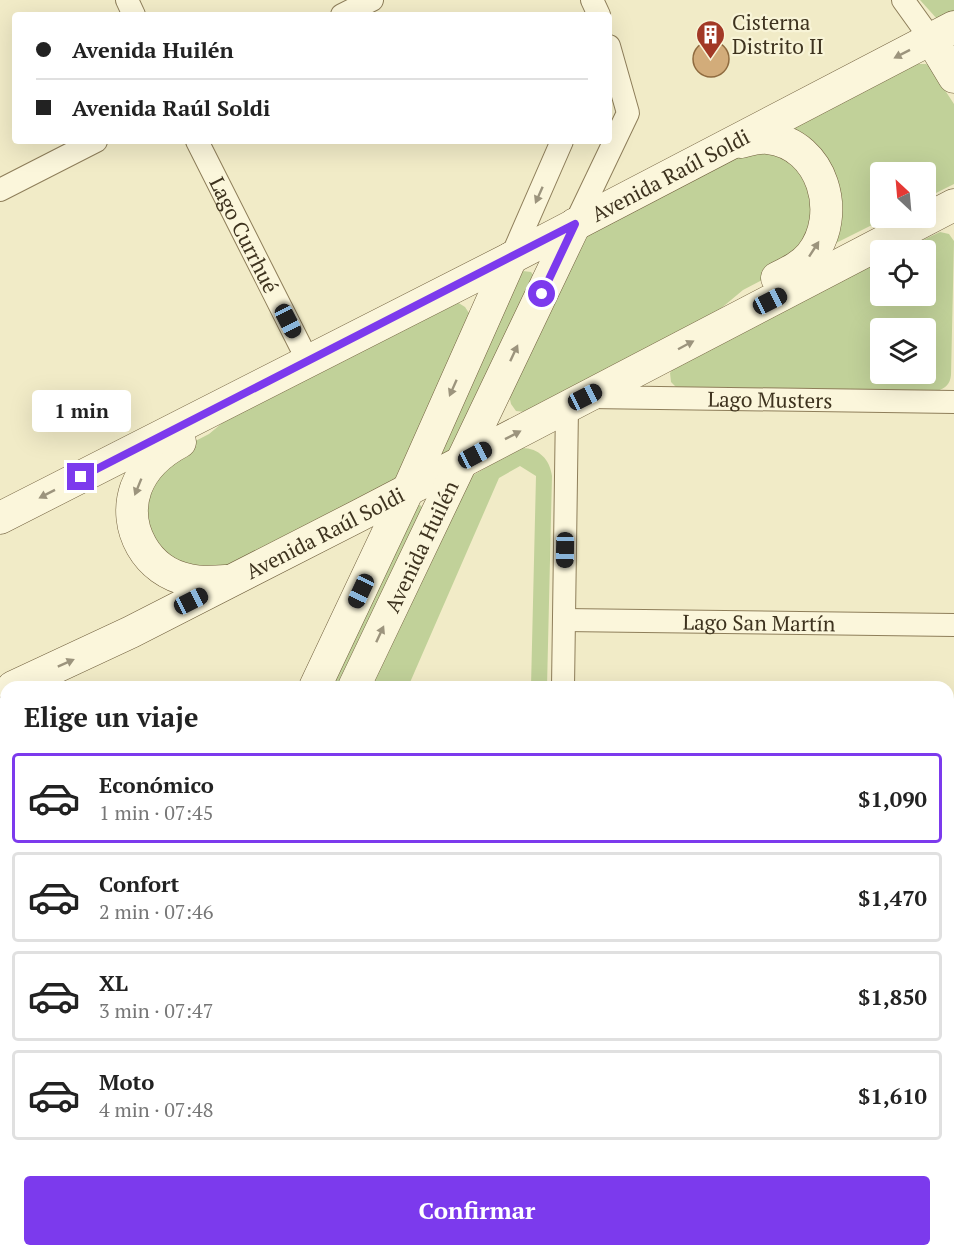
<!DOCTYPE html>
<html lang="es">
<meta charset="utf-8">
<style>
body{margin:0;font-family:"PT Serif",serif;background:#f6f6f6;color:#222;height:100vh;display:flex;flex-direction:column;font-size:22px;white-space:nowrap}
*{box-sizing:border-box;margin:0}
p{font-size:20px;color:#767676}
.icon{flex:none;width:33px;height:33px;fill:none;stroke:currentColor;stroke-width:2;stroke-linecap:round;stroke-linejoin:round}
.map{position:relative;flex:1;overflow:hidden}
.side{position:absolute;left:0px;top:681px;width:954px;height:576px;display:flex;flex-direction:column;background:#fff;border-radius:18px 18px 0 0;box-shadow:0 6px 24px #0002}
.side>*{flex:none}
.guide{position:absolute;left:12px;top:12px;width:600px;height:132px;border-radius:6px;box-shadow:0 6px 24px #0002;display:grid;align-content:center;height:132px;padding:0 24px;background:#fff}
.needle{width:39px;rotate:334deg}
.tools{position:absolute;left:870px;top:162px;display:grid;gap:12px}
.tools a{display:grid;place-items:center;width:66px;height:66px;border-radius:6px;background:#fff;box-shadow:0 6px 24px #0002;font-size:30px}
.end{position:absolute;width:27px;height:27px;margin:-14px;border:8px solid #7c3aed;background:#fff;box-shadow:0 0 0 3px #fff}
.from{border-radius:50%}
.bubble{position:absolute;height:42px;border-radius:6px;background:#fff;box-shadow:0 6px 24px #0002;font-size:20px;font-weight:600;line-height:42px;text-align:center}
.car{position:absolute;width:18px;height:36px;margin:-18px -9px;border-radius:8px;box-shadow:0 0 4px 2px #0007;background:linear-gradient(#222 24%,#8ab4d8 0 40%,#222 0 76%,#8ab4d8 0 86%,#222 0)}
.guide b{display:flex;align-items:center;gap:21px;height:57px;font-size:22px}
.guide b+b{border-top:2px solid #e0e0e0}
.guide i{width:15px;height:15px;background:#222}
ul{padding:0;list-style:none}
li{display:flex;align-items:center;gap:18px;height:90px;margin:0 12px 9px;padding:0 12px;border:3px solid #e0e0e0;border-radius:6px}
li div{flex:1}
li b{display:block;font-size:22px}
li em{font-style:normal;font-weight:600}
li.active{border-color:#7c3aed}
li>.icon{width:54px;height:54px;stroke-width:1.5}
h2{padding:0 24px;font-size:27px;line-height:72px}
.button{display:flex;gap:12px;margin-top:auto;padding:12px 24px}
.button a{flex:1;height:69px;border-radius:6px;background:#7c3aed;color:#fff;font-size:24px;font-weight:600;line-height:69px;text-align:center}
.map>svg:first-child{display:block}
.green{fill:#c1d199;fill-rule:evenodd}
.building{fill:#d2ac7a;stroke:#8f6b3f;stroke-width:1.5}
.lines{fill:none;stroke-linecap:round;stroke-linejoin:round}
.street-casing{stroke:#8e7e5a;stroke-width:24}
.secondary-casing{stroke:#705f3d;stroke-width:33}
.street{stroke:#fbf6db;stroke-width:22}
.secondary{stroke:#fbf6db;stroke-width:32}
.oneway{fill:#9c947d}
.route{stroke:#7c3aed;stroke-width:8}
.labels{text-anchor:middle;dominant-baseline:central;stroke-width:4.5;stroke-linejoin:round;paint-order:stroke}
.poi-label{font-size:21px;fill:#3e331f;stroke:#f8f4d7;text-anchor:start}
.street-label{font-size:21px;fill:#3e331f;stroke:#f8f4d7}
</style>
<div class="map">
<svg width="954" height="1257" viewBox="0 0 954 1257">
<rect width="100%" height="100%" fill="#f1ebc7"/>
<g class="green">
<path d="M920 0H954V12L938 20Z"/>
<path d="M916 64H926L929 66 954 104V184L926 198V172H880V218H886L822 250 831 224 780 134Z"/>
<path d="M749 149 794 155 821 207 794 263 743 290 713 315 525 412 516 411 511 404 509 395 578 240Z"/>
<path d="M940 232 949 234 954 241 951 375C950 384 946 388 937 391L677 388 671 382 670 373 677 364 880 261V296H926V250H902ZM880 328H926V374H880Z"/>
<path d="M523 271 531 272 534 276 454 457 441 458 439 450Z"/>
<path d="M457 302 465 307 469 313 399 475 393 481 216 573 173 570 137 512 176 451 209 434 227 419Z"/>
<path d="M520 448C538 447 550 459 552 476L547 687H531L536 476 520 466 499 478 408 687H365L470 477Z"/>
<path d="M415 505H420L423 508 342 687H326Z"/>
<path d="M6 939V1251H34L31 1257H0V942Z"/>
<path d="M218 1251H534V1257H217Z"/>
</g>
<circle class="building" cx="711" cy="59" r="18"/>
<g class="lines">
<defs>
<g id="street">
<path d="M127 0 134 15"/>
<path d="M592 0 599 15"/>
<path d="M903 0 931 39"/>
<path d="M342 15 372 0"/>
<path id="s1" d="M197 141 308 361"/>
<path d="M0 190 96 141"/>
<path d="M575 224 628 113 609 46"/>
<path d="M511 258 562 141"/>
<path id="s2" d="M590 397 954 402"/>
<path id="s3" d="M564 620 954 625"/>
<path d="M563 687 567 407"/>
<path d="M948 842H954"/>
<path d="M948 1245H954"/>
<path d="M555 1251V1257"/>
</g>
<g id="secondary">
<path d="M931 39 954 77"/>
<path d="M741 142C749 140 759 137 768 138 823 144 843 215 811 255 802 266 789 272 777 278"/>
<path d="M180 442C161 452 144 467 136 488 122 528 147 572 189 580 201 583 214 582 226 581"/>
<path id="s4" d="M0 518 511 258 954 27"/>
<path id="s5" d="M13 687 131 632 360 515 954 205"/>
<path d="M315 687 408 490 511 258"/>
<path id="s6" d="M354 687 575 224"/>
<path d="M44 1257 46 1251"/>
<path d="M83 1257 85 1251"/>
</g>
</defs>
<use href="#street" class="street-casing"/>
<use href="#secondary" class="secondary-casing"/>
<use href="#street" class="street"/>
<use href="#secondary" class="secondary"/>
</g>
<defs><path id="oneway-solid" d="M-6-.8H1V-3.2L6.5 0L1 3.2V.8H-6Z" transform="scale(1.5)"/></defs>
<g class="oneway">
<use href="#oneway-solid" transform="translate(902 54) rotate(153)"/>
<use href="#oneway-solid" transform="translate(539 195) rotate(114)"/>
<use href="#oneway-solid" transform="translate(814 249) rotate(-57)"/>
<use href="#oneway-solid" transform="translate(686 345) rotate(-28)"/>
<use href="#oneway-solid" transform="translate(514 353) rotate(-65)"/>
<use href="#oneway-solid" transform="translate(453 388) rotate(114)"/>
<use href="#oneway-solid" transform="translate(513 435) rotate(-27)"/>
<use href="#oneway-solid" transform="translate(138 487) rotate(112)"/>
<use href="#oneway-solid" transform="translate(47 494) rotate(153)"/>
<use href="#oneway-solid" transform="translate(380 634) rotate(-65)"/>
<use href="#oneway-solid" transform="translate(66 663) rotate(-24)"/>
</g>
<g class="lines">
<path class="route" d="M81 477 575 224 542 294"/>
</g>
<defs>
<symbol id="building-pin" viewBox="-11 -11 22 30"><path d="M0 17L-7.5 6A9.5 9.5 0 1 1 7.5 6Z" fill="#a23926" stroke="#f8f4d7"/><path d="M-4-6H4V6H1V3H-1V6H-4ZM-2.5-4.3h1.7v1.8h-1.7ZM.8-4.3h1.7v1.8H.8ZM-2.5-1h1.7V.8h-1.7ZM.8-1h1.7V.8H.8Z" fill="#fff"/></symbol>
</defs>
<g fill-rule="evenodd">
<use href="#building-pin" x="694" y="18" width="33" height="45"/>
</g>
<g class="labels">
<g class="poi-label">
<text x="732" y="22">Cisterna<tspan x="732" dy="24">Distrito II</tspan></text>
</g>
<g class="street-label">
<text stroke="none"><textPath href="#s4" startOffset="753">Avenida Raúl Soldi</textPath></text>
<text stroke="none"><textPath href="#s1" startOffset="105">Lago Currhué</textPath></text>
<text stroke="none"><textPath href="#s2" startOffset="180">Lago Musters</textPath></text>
<text stroke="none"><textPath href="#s5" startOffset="348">Avenida Raúl Soldi</textPath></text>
<text stroke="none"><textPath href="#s6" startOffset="156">Avenida Huilén</textPath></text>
<text stroke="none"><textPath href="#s3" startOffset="195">Lago San Martín</textPath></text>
</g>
</g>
</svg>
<div class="tools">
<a><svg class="needle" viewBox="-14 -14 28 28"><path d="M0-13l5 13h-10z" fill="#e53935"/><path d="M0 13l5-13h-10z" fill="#767676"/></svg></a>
<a><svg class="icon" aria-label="locate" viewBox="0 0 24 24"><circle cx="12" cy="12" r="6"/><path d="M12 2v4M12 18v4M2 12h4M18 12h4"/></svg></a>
<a><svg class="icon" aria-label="layers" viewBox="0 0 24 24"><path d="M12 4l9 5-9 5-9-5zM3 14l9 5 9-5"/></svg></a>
</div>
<i class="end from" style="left:542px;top:294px"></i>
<i class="end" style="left:81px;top:477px"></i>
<div class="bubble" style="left:32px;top:390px;width:99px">1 min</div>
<i class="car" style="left:770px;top:301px;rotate:63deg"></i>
<i class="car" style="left:288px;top:321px;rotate:153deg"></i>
<i class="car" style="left:585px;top:397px;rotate:63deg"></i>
<i class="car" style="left:475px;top:455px;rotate:62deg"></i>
<i class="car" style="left:565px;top:550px;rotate:181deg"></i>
<i class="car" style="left:361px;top:591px;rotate:205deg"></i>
<i class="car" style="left:191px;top:601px;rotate:63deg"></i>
<div class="guide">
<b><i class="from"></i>Avenida Huilén</b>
<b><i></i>Avenida Raúl Soldi</b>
</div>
<section class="side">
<h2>Elige un viaje</h2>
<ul>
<li class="active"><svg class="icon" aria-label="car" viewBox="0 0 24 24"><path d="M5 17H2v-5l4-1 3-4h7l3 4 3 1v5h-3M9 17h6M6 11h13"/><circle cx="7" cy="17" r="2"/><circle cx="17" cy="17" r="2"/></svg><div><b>Económico</b><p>1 min · 07:45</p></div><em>$1,090</em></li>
<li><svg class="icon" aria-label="car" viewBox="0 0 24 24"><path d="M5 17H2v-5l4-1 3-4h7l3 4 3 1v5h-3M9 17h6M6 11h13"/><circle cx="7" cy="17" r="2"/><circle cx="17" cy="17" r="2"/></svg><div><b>Confort</b><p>2 min · 07:46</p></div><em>$1,470</em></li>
<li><svg class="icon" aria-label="car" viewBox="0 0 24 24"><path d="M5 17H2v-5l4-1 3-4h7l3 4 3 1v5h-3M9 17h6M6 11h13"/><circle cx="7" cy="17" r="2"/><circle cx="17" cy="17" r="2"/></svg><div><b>XL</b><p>3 min · 07:47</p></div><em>$1,850</em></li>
<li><svg class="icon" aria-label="car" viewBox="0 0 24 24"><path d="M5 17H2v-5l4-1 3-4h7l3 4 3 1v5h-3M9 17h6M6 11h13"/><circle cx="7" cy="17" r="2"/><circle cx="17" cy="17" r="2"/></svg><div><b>Moto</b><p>4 min · 07:48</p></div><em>$1,610</em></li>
</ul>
<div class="button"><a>Confirmar</a></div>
</section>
</div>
